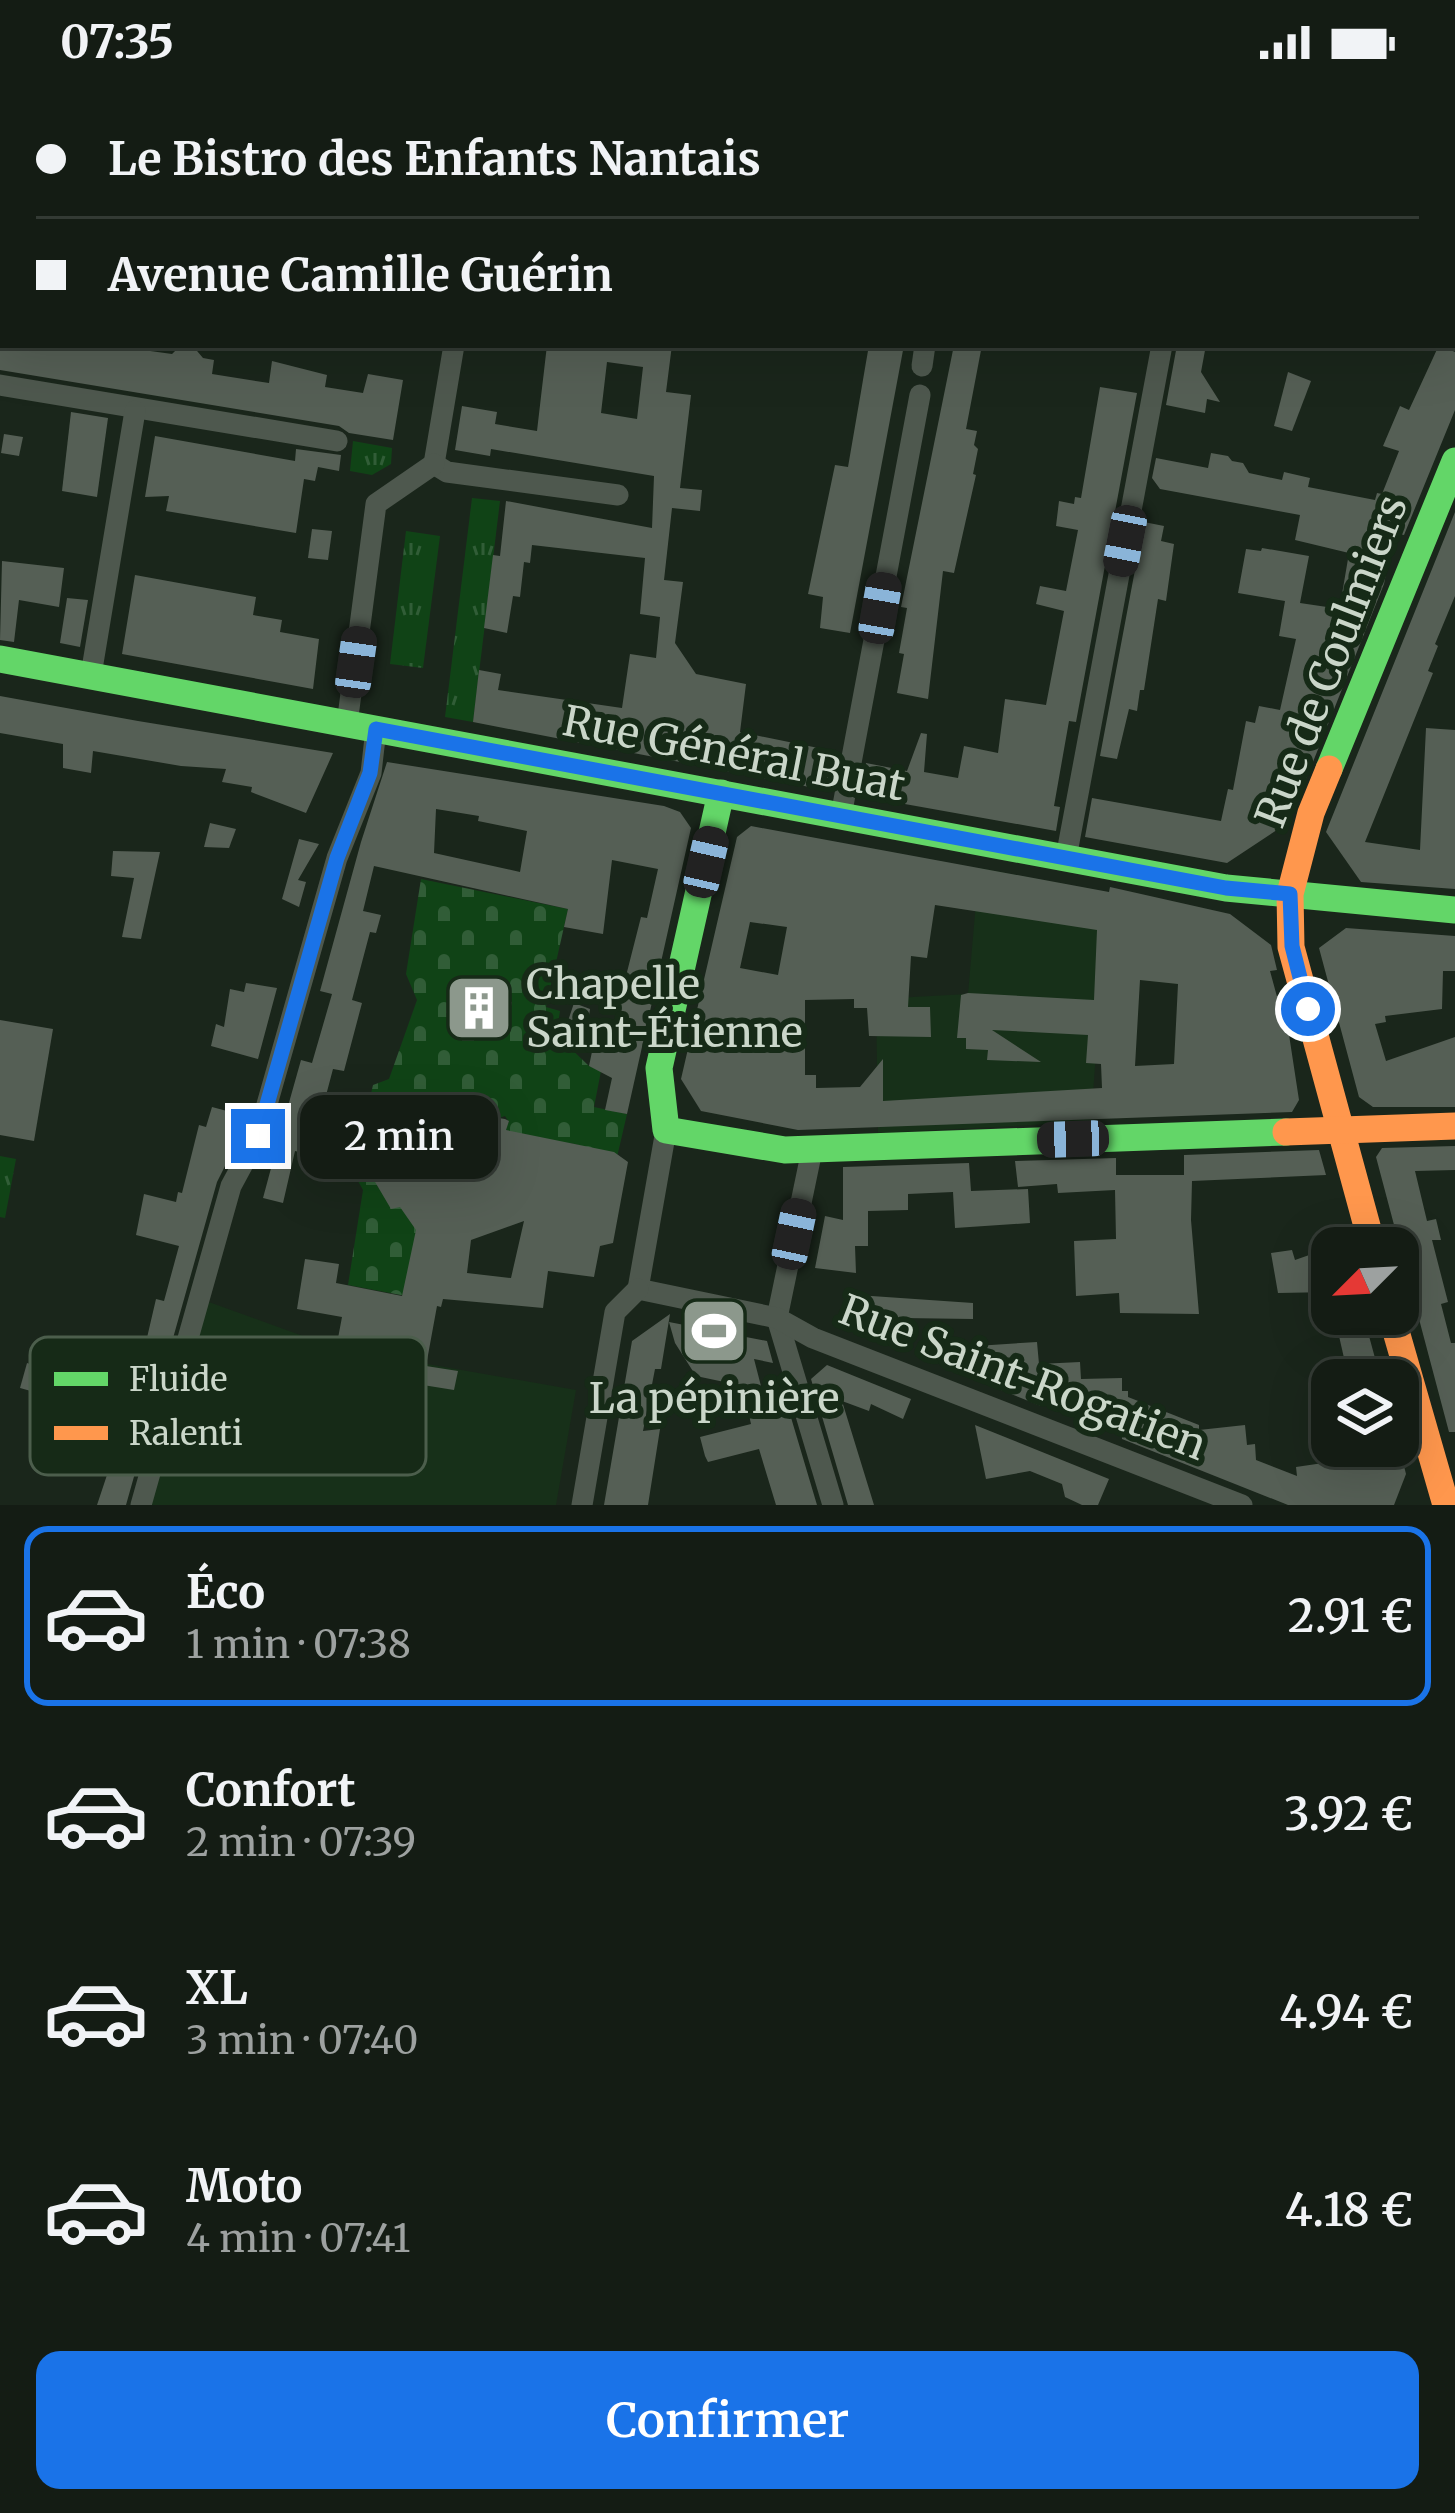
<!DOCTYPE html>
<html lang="fr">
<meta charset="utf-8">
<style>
body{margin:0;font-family:Merriweather,serif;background:#1d251d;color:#f1f3f6;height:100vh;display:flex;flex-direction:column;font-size:45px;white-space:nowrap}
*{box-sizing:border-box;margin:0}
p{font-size:39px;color:#9da1a0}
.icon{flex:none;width:66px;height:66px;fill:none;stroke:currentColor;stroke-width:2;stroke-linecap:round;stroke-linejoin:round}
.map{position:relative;height:1421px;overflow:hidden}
.details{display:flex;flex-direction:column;background:#141c14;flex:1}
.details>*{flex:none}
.top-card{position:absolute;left:0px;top:0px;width:1455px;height:264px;box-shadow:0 12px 48px #0002,0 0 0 3px #333a34;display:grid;align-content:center;height:264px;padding:0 36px;background:#141c14}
.needle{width:78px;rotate:246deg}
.buttons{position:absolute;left:1311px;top:1143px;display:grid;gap:24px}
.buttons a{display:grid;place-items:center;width:108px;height:108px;border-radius:24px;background:#141c14;box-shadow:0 12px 48px #0002,0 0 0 3px #333a34;font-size:60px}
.end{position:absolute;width:54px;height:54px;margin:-27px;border:15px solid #1a73e8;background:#fff;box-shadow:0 0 0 6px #fff}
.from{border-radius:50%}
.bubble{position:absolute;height:84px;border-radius:24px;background:#141c14;box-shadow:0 12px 48px #0002,0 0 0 3px #333a34;font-size:39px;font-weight:600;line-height:84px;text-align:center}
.car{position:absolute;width:36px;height:72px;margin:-36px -18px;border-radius:15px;box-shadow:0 0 9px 3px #0007;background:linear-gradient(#222 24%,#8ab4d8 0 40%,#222 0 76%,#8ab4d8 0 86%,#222 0)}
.top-card b{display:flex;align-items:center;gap:42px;height:114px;font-size:45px}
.top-card b+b{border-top:3px solid #333a34}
.top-card i{width:30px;height:30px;background:#f1f3f6}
ul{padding:21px 0 0;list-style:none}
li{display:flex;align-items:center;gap:36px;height:180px;margin:0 24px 18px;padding:0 12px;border:6px solid transparent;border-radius:24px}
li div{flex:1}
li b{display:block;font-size:45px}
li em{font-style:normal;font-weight:600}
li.selected{border-color:#1a73e8}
li>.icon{width:108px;height:108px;stroke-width:1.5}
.primary-button{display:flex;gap:24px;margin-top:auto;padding:24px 36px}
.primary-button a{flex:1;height:138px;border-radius:24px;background:#1a73e8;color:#fff;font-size:48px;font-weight:600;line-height:138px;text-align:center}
.status{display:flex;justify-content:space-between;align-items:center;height:84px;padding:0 60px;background:#141c14;direction:ltr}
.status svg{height:33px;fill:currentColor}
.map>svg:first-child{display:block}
.built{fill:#173019}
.grass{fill:url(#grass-tufts)}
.cemetery{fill:url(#cemetery-stones)}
.building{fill:#555f55;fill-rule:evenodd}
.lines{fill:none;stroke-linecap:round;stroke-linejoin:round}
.street{stroke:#4e584e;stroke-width:21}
.fast{stroke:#63d668;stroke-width:27}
.slow{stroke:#ff974d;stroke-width:27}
.route{stroke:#1a73e8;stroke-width:15}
.labels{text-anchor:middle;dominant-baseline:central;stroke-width:12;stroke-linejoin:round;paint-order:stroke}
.street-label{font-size:42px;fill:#cad6c9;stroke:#162a17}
.poi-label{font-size:42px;fill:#cad6c9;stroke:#162a17;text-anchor:start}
.key{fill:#162a17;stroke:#4c5e4c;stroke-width:3}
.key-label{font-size:33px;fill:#cad6c9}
</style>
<div class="status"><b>07:35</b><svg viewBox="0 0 49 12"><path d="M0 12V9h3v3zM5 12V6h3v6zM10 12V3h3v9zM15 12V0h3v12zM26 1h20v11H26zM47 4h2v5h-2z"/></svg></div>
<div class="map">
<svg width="1455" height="1421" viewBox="0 0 1455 1421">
<defs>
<pattern id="grass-tufts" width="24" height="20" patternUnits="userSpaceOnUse" patternTransform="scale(3)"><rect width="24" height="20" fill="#104316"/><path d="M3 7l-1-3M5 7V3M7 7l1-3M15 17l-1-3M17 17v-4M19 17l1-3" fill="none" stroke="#315d37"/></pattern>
<pattern id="cemetery-stones" width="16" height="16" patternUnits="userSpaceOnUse" patternTransform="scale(3)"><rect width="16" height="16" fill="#104316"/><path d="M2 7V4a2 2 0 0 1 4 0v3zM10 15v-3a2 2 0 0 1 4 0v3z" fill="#315d37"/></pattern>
</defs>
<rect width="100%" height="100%" fill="#1a261b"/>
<g class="built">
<path d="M979 784 1064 800 1105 842 1091 1038 878 1049 876 915 968 910Z"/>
<path d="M206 1217 336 1264 576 1306 556 1421H149Z"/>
</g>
<g class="grass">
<path d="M0 0H308L316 3H3V116Z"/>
<path d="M353 357 392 364 391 380 372 391 350 387Z"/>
<path d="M472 414 500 417 473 638 445 633Z"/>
<path d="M406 447 440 452 423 584 390 580Z"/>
<path d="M0 1072 16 1075 5 1134 0 1133Z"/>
</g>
<path class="cemetery" d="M421 795 568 825 546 923 560 927 558 940 565 943 562 956 589 982 601 987 594 1023 627 1030 617 1073 575 1060 501 1049 509 1038 505 1032 499 1034 468 1029 465 1023 457 1029 433 1023 424 1030 404 1033 405 1037 384 1050 377 1102 420 1138 406 1212 348 1201 363 1106 353 1088 373 1001 389 995 417 916 406 890Z"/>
<g class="building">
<path d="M0 261H94L117 265 136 261 143 266 172 270 181 261H192L203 274 214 276 212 290 269 299 272 277 327 291 325 303 363 309 368 290 403 296 393 356 349 349 339 342 0 286Z"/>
<path d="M547 261H672L666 308 691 311 680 404 702 406 700 427 672 424 664 496 683 498 675 559 696 590 746 600 740 648 838 668 830 707 473 638 479 586 501 590 498 606 622 624 630 570 656 574 660 533 640 530 645 474 532 461 530 479 524 478 520 513 513 512 507 549 484 544 493 471 500 472 506 417 652 444 654 392 491 365 490 372 455 366 462 322 497 328 495 340 537 347ZM607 278 643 283 637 335 601 329Z"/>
<path d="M869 261H904L850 549 820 544 823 513 808 510 835 381 848 383Z"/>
<path d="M954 261H982L966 345 977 347 974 361 978 365 973 390 976 391 954 489 943 487 928 615 897 609 904 570 899 569 907 524 901 523Z"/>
<path d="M1177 261H1206L1201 288 1220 318 1207 315 1205 329 1166 321Z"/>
<path d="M1439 261 1455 268V326L1404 451 1394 449 1384 500 1289 738 1227 779 1085 753 1092 714 1221 737 1228 705 1233 706 1246 637 1255 639 1259 622 1280 626 1296 555 1279 552 1285 517 1238 509 1246 465 1261 467 1262 464 1309 472 1300 519 1327 523 1341 516 1349 469 1295 456 1300 431 1160 405 1152 394 1156 374 1208 384 1211 369 1228 372 1232 377 1243 379 1249 389 1282 396 1284 388 1310 394 1308 403 1375 416 1377 409 1382 410 1399 367 1383 362 1400 322 1409 326Z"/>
<path d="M1288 288 1311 297 1292 347 1274 342Z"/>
<path d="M1100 303 1137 309 1076 638 1069 637 1054 722 1060 723 1056 747 860 712 866 679 907 687 921 649 927 650 924 688 958 694 964 662 998 669 1005 615 1046 621 1064 527 1036 520 1040 502 1066 507 1078 446 1056 442 1059 417 1074 420 1075 413 1081 414Z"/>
<path d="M71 328 108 334 97 413 62 407Z"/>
<path d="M4 350 23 353 19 372 1 369Z"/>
<path d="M155 352 295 377 296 365 341 371 339 387 318 383 315 397 304 395 296 449 166 427 169 412 145 413Z"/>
<path d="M1455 428V512L1435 560 1438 562 1428 587 1433 589 1365 758 1420 766 1426 644 1455 646V805L1361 798 1326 748Z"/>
<path d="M1144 438 1164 442 1161 457 1174 460 1166 517 1158 515 1144 606H1140L1137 627 1129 625 1117 675 1100 672Z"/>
<path d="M312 445 332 447 328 476 308 474Z"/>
<path d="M2 477 64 484 59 523 19 516 14 558 0 556Z"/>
<path d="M135 491 256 513 253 531 282 536 280 548 319 555 313 605 122 570Z"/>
<path d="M67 514 88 516 80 563 60 559Z"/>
<path d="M0 612 138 637 333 669 306 729 251 708 252 703 222 698 226 685 181 682 93 667 91 689 63 684V660L0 649Z"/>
<path d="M387 678 664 722 680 728 691 744 627 1030 605 1026 612 994 589 982 597 944 612 947 641 833 647 834 658 785 612 776 603 850 564 843 568 825 374 782 363 827 381 831 376 849 370 848 352 916 362 919 344 987 333 985 315 1053 368 1067 400 1035 434 1027 427 1067 460 1028 505 1035 509 1037 506 1046 614 1068 628 1078 613 1159 600 1162 594 1193 548 1187 543 1224 443 1215 441 1223 437 1222 426 1282 458 1287 454 1306 373 1293 354 1388 314 1381 342 1233 297 1225 305 1175 339 1180 336 1199 402 1212 416 1146 400 1123 391 1125 368 1086 295 1067 283 1119 263 1114 277 1062 271 1060 275 1046 281 1047 301 976 312 979 332 910 320 907 361 758ZM436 725 479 732 478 737 527 747 520 788 434 769ZM524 1137 511 1194 467 1189 471 1156Z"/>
<path d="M210 739 236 745 229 764 204 763Z"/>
<path d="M751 742 1109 808 1110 803 1230 830 1271 861 1277 886 1270 887 1282 931H1286L1299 1016 1292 1028 798 1046 701 1027 681 995 737 753ZM935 821 1097 846 1094 916 968 909 961 911 957 954H966V965L988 966 987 976 1041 978 992 946 1088 951 1086 979 1101 980 1102 1004 883 1017V975L860 1003 816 1004V991H805V916L854 915V924H867L869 952 931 953 930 923H908L911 872 927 874ZM750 838 787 843 778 891 740 884ZM1140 896 1178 900 1174 980 1135 982Z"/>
<path d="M299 755 319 760 298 796 306 798 299 823 282 815Z"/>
<path d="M113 767 160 768 141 855 122 853 134 794 111 792Z"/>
<path d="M1346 844 1455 852V887H1443L1442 925 1385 932 1386 938 1375 940 1386 977 1455 953V1023H1373L1359 1013 1319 864Z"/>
<path d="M246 899 277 904 258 975 211 962 216 940 224 943 230 905 244 908Z"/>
<path d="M451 904 512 918 506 943 446 929Z"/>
<path d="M574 919 590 925 587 947 566 943Z"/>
<path d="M0 936 53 945 34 1057 0 1051Z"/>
<path d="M212 1023 242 1031 230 1072 217 1098 126 1421H97L117 1361 113 1359 119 1330 95 1324 104 1288 142 1298 151 1260 146 1258 156 1215 164 1217 179 1162 136 1151 144 1110 176 1118 178 1108 182 1109 199 1041 206 1043Z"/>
<path d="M1455 1062V1086L1415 1087 1427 1137 1436 1135 1441 1156H1432L1448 1218 1441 1220 1451 1259H1455V1348H1449L1376 1073 1382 1064Z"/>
<path d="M1319 1066 1326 1091 1192 1097 1191 1136 1199 1230 1120 1229 1119 1209 1076 1212 1074 1157 1116 1155 1115 1106 1058 1109 1057 1100 1018 1103 1015 1077 1116 1074V1091H1184V1071Z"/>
<path d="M969 1079 971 1107 1028 1105 1030 1139 955 1144 953 1108 908 1110V1126L868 1127V1162H855L856 1189 815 1184 825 1132 843 1136V1083Z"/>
<path d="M1332 1163V1208L1278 1209 1271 1169 1292 1166 1295 1176Z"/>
<path d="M857 1211 973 1219V1235L902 1234 891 1262 847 1245Z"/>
<path d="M670 1230 661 1285H655L643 1347 660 1345 648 1421H604L632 1257Z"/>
<path d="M1334 1230H1363L1381 1296H1349Z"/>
<path d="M669 1238 767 1257 773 1279 754 1275 762 1306 696 1292 675 1259Z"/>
<path d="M1037 1258 1039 1280 1080 1278 1081 1295 1122 1294V1307H1128V1313L1199 1341V1346L1245 1341 1247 1361 1255 1360 1256 1376 1297 1392 1296 1383 1364 1373 1362 1362H1399L1406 1390 1394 1421H1288L1122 1355 1121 1334 1083 1336 1082 1320 1041 1322 949 1285 945 1264Z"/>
<path d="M27 1279 44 1285 38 1309 20 1304Z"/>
<path d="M827 1281 911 1315 903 1335 871 1320 869 1327 842 1317 874 1421H848L811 1295Z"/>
<path d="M787 1320 817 1421H776L759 1365 708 1378 705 1372 700 1353 751 1340 749 1331Z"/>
<path d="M975 1341 1109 1395 1098 1421H1082L1065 1413 1062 1400 1030 1387 986 1395Z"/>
</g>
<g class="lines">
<g class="street">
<path d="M338 0 345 3"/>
<path d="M1363 0 1369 3"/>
<path d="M496 3 497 0"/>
<path d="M1013 3 1014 0"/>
<path d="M1452 40 1455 41"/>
<path d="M1452 252 1455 253"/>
<path d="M922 282 925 261"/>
<path d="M0 301 337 357"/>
<path d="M434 380 447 388 618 411"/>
<path d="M434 380 454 261"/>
<path d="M91 591 135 327"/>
<path d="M347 640 376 420 434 380"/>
<path d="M841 732 920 311"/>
<path d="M1066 774 1162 261"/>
<path d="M812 1066 777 1234 833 1421"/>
<path d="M638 1205 777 1234 813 1254 1242 1421"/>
<path d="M638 1205 666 1046"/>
<path d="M141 1421 231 1102 258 1052 337 774 371 689 376 645"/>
<path d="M582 1421 615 1228 638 1205"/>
</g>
<g class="fast">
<path d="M0 575 1226 804 1455 826"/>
<path d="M1329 685 1455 377"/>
<path d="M721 709 659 984 666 1046 785 1066 1286 1048"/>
</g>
<g class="slow">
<path d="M1329 685 1311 729 1290 810 1291 863 1373 1164"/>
<path d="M1286 1048 1455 1042"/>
<path d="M1391 1230 1446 1421"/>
</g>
</g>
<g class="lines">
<path class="route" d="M258 1052 337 774 370 689 376 645 1226 804 1290 810 1292 862 1308 925"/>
</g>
<defs>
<symbol id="building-square" viewBox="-11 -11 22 22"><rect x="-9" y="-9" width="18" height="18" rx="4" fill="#8c988c" stroke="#162a17"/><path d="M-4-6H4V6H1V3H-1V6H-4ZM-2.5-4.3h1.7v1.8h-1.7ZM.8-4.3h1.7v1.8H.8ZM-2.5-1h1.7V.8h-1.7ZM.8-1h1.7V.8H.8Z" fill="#fff"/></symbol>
<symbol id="stadium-square" viewBox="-11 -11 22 22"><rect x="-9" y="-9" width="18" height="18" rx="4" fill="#8c988c" stroke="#162a17"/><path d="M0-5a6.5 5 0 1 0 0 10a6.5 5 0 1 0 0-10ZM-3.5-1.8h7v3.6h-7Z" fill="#fff"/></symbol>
</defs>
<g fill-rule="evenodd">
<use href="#building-square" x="441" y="886" width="76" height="76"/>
<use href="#stadium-square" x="676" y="1209" width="76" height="76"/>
</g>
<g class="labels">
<g class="street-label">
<text transform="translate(1331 577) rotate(-69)">Rue de Coulmiers</text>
<text transform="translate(734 669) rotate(11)">Rue Général Buat</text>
<text transform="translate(1023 1293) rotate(21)">Rue Saint-Rogatien</text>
</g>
<g class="poi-label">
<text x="526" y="900">Chapelle<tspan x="526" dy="48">Saint-Étienne</tspan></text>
<text x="714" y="1314" text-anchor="middle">La pépinière</text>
</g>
</g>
<rect x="30" y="1253" width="396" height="138" rx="18" class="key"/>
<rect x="54" y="1288" width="54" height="14" fill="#63d668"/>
<rect x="54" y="1342" width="54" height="14" fill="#ff974d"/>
<g class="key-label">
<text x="129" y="1307">Fluide</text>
<text x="129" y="1361">Ralenti</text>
</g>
</svg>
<div class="buttons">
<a><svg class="needle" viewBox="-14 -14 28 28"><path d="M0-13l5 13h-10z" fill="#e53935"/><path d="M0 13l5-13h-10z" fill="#9da1a0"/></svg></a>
<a><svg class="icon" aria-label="layers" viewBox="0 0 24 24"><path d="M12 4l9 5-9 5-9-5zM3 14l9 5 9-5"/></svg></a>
</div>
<i class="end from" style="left:1308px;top:925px"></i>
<i class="end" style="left:258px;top:1052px"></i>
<div class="bubble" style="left:300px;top:1011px;width:198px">2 min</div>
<i class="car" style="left:1125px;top:457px;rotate:191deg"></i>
<i class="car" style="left:880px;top:524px;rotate:10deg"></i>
<i class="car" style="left:356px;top:578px;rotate:8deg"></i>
<i class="car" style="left:706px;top:778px;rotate:13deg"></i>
<i class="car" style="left:1073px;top:1055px;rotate:268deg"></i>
<i class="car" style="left:794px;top:1150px;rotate:12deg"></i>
<div class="top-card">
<b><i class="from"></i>Le Bistro des Enfants Nantais</b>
<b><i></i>Avenue Camille Guérin</b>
</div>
</div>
<section class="details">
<ul>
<li class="selected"><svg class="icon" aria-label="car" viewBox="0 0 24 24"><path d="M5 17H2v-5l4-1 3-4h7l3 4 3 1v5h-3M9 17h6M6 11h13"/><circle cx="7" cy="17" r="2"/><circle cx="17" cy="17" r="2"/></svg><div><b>Éco</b><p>1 min · 07:38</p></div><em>2.91 €</em></li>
<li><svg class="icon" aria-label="car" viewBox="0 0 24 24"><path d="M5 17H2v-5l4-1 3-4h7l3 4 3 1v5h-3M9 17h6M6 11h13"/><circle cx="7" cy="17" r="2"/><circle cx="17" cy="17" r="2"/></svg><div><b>Confort</b><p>2 min · 07:39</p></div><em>3.92 €</em></li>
<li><svg class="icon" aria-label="car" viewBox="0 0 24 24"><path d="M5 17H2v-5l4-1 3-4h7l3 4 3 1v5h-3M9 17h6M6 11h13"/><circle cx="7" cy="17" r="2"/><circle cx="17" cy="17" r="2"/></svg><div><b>XL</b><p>3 min · 07:40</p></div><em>4.94 €</em></li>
<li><svg class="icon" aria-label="car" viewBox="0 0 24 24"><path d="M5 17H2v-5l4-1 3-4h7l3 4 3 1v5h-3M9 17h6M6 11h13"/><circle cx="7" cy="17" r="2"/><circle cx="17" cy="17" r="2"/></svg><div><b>Moto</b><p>4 min · 07:41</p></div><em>4.18 €</em></li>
</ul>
<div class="primary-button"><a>Confirmer</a></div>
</section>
